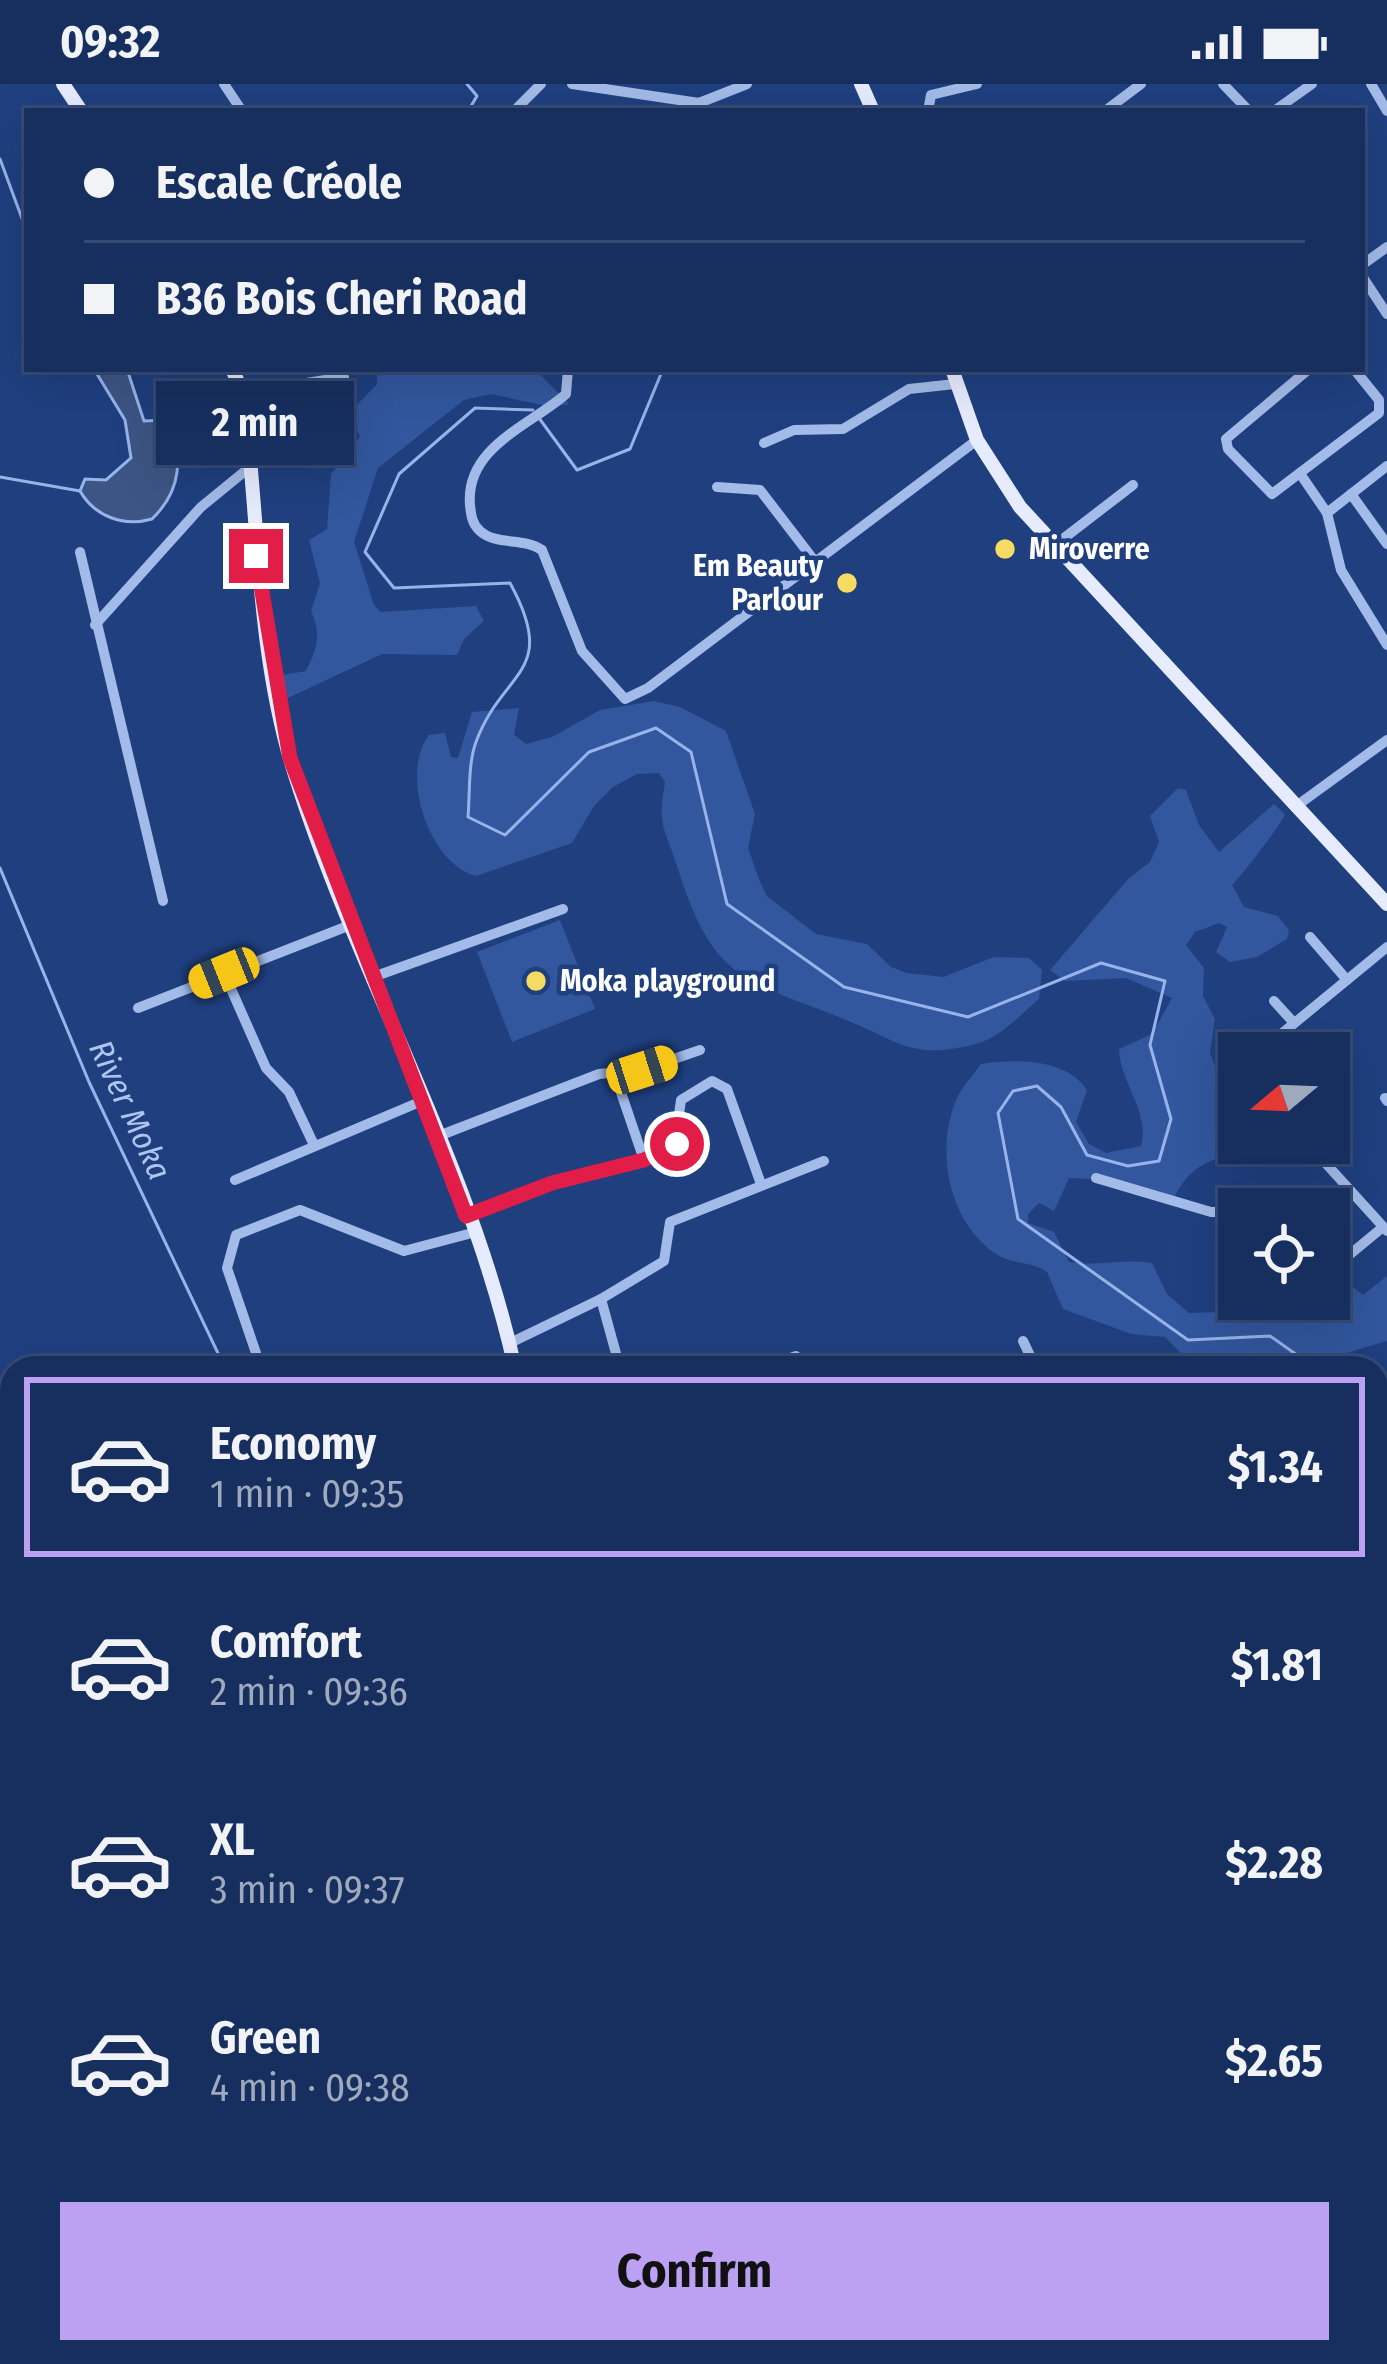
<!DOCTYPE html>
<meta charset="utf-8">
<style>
body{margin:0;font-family:"Fira Sans Condensed",sans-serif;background:#203765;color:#f1f3f6;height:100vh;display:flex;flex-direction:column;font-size:45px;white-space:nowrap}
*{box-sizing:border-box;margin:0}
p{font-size:39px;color:#9ea9bd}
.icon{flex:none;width:66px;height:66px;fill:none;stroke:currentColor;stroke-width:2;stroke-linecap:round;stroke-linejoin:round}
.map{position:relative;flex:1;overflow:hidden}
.side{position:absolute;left:0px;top:1272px;width:1389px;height:1008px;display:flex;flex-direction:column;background:#172f5f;border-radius:36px 36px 0 0;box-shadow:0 12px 48px #0002,0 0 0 3px #364a74}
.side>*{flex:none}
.guide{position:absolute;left:24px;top:24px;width:1341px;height:264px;border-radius:0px;box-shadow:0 12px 48px #0002,0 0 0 3px #364a74;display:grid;align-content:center;height:264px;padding:0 60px;background:#172f5f}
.needle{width:78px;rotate:251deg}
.tools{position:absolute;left:1218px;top:948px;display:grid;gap:24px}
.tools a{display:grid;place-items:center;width:132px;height:132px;border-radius:0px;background:#172f5f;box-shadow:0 12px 48px #0002,0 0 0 3px #364a74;font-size:60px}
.end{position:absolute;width:54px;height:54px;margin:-27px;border:15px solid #e11d48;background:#fff;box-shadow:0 0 0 6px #fff}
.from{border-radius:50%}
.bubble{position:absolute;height:84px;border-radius:0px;background:#172f5f;box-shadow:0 12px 48px #0002,0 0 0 3px #364a74;font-size:39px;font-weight:700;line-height:84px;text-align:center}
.car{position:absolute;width:36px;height:72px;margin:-36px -18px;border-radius:15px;box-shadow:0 0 9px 3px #0007;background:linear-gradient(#f5c518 24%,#345 0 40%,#f5c518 0 76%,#345 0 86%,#f5c518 0)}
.guide b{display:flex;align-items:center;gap:42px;height:114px;font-size:45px}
.guide b+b{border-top:3px solid #364a74}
.guide i{width:30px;height:30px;background:#f1f3f6}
ul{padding:21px 0 0;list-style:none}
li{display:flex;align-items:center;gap:36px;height:180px;margin:0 24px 18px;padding:0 36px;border:6px solid transparent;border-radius:0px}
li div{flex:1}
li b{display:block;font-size:45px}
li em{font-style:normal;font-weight:700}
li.active{border-color:#bca0f2}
li>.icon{width:108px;height:108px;stroke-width:1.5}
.button{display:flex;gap:24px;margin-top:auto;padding:24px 60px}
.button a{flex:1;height:138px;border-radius:0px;background:#bca0f2;color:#111;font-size:48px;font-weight:700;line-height:138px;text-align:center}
.status{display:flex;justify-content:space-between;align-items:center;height:84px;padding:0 60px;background:#172f5f;direction:ltr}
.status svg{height:33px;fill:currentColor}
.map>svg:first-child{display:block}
.green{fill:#32579e}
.water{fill:#3d5585;stroke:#97b4ea;stroke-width:3}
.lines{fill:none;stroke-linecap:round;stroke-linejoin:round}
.stream{stroke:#97b4ea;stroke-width:3}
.minor{stroke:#a3bbe8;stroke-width:10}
.major{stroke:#e6ecfe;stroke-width:14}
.route{stroke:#e11d48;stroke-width:15}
.poi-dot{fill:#f6db63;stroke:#1f3f7f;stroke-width:4.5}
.labels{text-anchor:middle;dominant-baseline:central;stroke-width:9;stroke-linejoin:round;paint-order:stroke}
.poi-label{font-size:30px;font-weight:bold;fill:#fff;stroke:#1f3f7f;text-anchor:start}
.water-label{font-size:33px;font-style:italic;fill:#aec5f0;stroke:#1f3f7f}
</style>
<div class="status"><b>09:32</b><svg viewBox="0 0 49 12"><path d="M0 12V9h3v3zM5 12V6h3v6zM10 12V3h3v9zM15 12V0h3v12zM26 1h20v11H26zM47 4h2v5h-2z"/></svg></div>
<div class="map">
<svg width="1387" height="2280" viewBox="0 0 1387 2280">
<rect width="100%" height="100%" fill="#1f3f7f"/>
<g class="green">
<path d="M377 285H396L400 292 408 285H535L569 320 551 323 491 310 464 316 378 384 354 458 374 521 381 528 476 522 484 537 464 555 457 571 382 570 288 614 280 610 282 591 306 587C317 564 322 551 311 527L320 499 309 456 327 445 331 390 360 353 350 328 377 300Z"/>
<path d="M654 617 680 623 726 647 755 730 748 764 760 798 767 812 816 850 867 860 891 883 907 889 943 893 994 873 1029 874 1042 886 1039 915C1019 932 998 956 972 961 913 975 901 959 851 938 748 895 715 902 678 785 665 743 657 745 665 698L659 689 637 690 613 703 594 722 572 759 476 792C429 780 399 690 429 651L445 649 451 673 458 674 472 628 519 624 514 651 526 660 552 653 600 626Z"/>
<path d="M1178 704 1186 706 1199 741 1219 768 1274 720 1285 730C1284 737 1239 795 1232 801L1244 823 1278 832 1289 846 1287 855 1257 873 1230 878 1216 868 1227 843 1219 839 1195 848 1186 861 1204 884 1203 912 1215 935 1210 969 1239 1040V1059H1252V1067C1215 1072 1187 1081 1173 1117L1095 1095 1069 1094 1054 1127 1039 1119 1028 1130V1139L1054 1148 1069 1178C1098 1183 1122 1174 1152 1179L1167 1210 1189 1229 1221 1228 1239 1179V1215H1329V1205L1344 1196 1363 1211 1387 1192V1257L1329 1274 1240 1275 1195 1284 1165 1253 1131 1250 1063 1225 1047 1188C1033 1177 1013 1181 996 1170 950 1139 935 1070 955 1019 960 1005 972 992 981 980 1014 975 1066 974 1087 1006L1076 1038 1089 1060 1106 1069 1141 1062C1150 1026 1120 1000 1119 965L1152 950 1172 914 1126 894 1065 897 1050 886 1128 795 1150 778 1159 758 1150 732Z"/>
<path d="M560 836 595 925 512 958 477 868Z"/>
<path d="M12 1417V1649H0V1423Z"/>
<path d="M1377 1449 1387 1451V1592L1377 1642Z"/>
<path d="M15 2268H71L78 2280H0Z"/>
<path d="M359 2268H473L459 2280H361Z"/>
<path d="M521 2268H708L705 2280H554Z"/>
<path d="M815 2268H868L870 2280H815Z"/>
<path d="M1271 2268H1361L1369 2280H1277Z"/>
</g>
<path class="water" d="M94 285H127L144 337 169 336C182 373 183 405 152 435 124 443 95 433 80 407L85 395 106 396 131 374 125 336Z"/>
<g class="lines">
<g class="stream">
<path d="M467 0 477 12 468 27"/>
<path d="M0 75 27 148"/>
<path d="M533 326 475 324 399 390 365 468 394 504 510 499C560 590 502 586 476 658 468 679 470 710 468 733L505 751 589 668 656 644 691 668 727 820 844 903 968 933 1101 879 1165 897 1150 961 1171 1035 1159 1077 1128 1082 1087 1071 1061 1023 1037 1002 1013 1007 998 1029 1018 1135 1188 1256 1270 1252 1307 1278 1305 1284"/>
<path d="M539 334 577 386 630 365 663 285"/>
<path d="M0 393 80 407"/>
<path d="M0 784 89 998 225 1284"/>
<path d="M1377 1587 1387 1593"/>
<path d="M0 1644 12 1646"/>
<path d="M406 2268 409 2280"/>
</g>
<g class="minor">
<path d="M224 0 242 27"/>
<path d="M572 0 699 19 747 0"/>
<path d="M1223 0 1249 27"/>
<path d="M1371 0 1387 27"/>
<path d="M514 27 541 0"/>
<path d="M928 27 931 11 977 0"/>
<path d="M1105 27 1141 0"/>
<path d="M1274 27 1312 0"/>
<path d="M1362 181 1387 163"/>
<path d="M1362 192 1387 230"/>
<path d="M568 285 566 310C531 341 465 363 470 421 471 431 472 440 480 447 497 462 523 453 542 466L582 567 625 615 648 604 977 356"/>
<path d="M1309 285 1226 355 1228 365 1272 410 1379 329V316L1354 285"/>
<path d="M243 309 344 293"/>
<path d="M764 359 794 346 843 345 909 305 955 300"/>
<path d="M1301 391 1327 429 1341 486 1387 561"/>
<path d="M717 403 760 406 813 475"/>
<path d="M1351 410 1387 460"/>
<path d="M1327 429 1387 382"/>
<path d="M1055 461 1133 401"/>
<path d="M80 468 163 817"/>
<path d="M95 541 201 423 250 383"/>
<path d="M1295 723 1387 656"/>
<path d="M1310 853 1347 896"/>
<path d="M224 889 266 984 289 1008 314 1061"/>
<path d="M376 892 563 825"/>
<path d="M1274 917 1294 939"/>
<path d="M138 924 353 840"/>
<path d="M1263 965 1387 863"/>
<path d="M614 988 644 1076"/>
<path d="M1385 1014 1387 1017"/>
<path d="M436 1053 599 990 642 986 700 966"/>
<path d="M1320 1073 1387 1147"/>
<path d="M1096 1094 1211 1128H1226L1258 1107 1293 1125"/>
<path d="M235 1096 422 1017"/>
<path d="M466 1132 552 1099 674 1066 681 1016 712 997 727 1005 761 1100"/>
<path d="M1329 1170 1348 1172 1383 1143"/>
<path d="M601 1215 620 1284"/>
<path d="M1023 1257 1036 1284"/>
<path d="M510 1259 601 1215 664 1177 670 1138 824 1077"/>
<path d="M256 1269 227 1184 236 1151 300 1126 404 1167 472 1149"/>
<path d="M764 1284 796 1272 805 1284"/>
<path d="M1377 2069 1387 2090"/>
<path d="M0 2150 12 2167"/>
<path d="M283 2268 302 2280"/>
<path d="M891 2270 895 2280"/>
<path d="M90 2278 106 2268"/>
</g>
<g class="major">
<path d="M63 0 81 27"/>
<path d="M861 0 873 27"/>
<path d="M232 285 243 309C259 431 256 559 291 678 353 883 469 1074 515 1284"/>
<path d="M952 285 977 356 1020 423 1387 820"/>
<path d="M1377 1655 1387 1636"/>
<path d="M1377 2150 1387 2147"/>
<path d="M750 2268 753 2280"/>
<path d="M950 2280 960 2268"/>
<path d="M985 2280 1019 2268"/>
</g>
</g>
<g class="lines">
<path class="route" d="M256 472 290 674 466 1132 552 1099 644 1076 677 1060"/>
</g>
<g class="poi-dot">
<circle cx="1005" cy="465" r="12"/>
<circle cx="847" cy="499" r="12"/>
<circle cx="536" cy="897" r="12"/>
</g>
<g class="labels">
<g class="poi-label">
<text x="1029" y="465">Miroverre</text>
<text x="823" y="482" text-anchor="end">Em Beauty<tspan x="823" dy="34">Parlour</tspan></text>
<text x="560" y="897">Moka playground</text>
</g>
<g class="water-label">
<text transform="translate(130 1026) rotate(65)">River Moka</text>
</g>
</g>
</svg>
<div class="tools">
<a><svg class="needle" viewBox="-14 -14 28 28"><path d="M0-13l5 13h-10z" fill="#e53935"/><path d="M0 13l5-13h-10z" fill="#9ea9bd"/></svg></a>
<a><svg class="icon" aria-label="locate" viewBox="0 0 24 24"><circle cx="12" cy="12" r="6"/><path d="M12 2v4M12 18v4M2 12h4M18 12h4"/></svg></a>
</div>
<i class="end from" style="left:677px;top:1060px"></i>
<i class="end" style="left:256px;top:472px"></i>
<div class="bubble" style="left:156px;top:297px;width:198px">2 min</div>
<i class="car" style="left:224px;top:889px;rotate:248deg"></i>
<i class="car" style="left:642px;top:986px;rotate:72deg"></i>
<div class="guide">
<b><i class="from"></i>Escale Créole</b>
<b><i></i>B36 Bois Cheri Road</b>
</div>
<section class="side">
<ul>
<li class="active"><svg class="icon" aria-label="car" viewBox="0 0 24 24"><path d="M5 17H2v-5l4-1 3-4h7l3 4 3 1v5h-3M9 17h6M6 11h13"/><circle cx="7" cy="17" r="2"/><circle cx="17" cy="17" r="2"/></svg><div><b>Economy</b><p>1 min · 09:35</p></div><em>$1.34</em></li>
<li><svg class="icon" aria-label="car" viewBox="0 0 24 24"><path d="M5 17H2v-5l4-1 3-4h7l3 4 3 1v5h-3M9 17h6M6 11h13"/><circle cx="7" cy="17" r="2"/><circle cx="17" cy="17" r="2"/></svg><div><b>Comfort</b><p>2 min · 09:36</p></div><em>$1.81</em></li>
<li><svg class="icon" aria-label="car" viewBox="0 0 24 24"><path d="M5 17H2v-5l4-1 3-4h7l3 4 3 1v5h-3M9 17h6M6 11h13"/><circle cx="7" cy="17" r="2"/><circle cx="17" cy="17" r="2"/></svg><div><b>XL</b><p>3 min · 09:37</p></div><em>$2.28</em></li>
<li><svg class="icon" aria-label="car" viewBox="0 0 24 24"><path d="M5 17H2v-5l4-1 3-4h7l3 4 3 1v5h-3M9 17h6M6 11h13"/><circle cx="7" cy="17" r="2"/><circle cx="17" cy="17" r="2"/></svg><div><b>Green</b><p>4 min · 09:38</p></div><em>$2.65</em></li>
</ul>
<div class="button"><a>Confirm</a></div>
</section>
</div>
